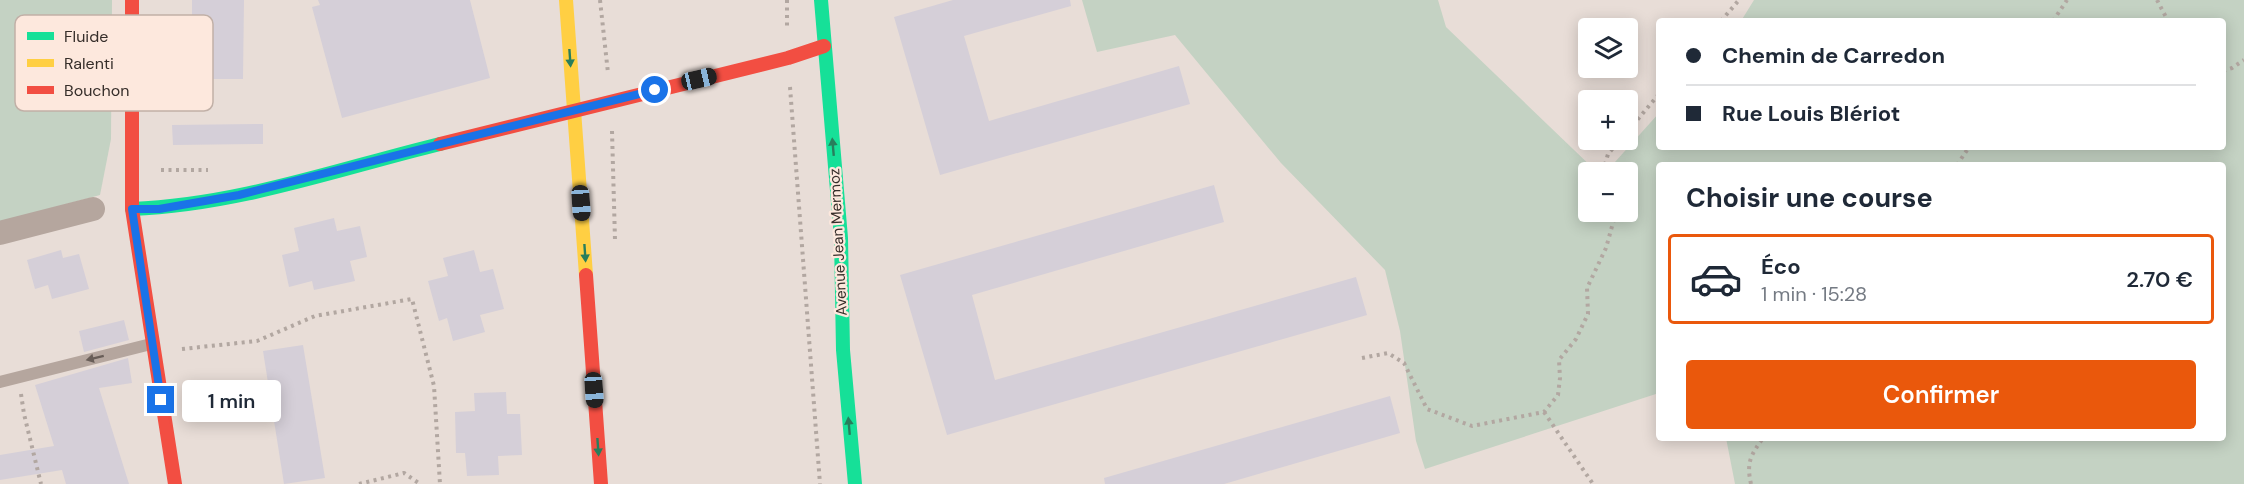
<!DOCTYPE html>
<html lang="fr">
<meta charset="utf-8">
<style>
body{margin:0;font-family:"DM Sans",sans-serif;background:#f6f6f7;color:#1f2937;height:100vh;display:flex;flex-direction:column;font-size:22px;white-space:nowrap}
*{box-sizing:border-box;margin:0}
p{font-size:20px;color:#747a83}
.icon{flex:none;width:33px;height:33px;fill:none;stroke:currentColor;stroke-width:2;stroke-linecap:round;stroke-linejoin:round}
.map{position:relative;flex:1;overflow:hidden}
.sheet{position:absolute;left:1656px;top:162px;width:570px;height:279px;display:flex;flex-direction:column;background:#fff;border-radius:6px;box-shadow:0 3px 15px #0003}
.sheet>*{flex:none}
.banner{position:absolute;left:1656px;top:18px;width:570px;height:132px;border-radius:6px;box-shadow:0 3px 15px #0003;display:grid;align-content:center;height:132px;padding:0 30px;background:#fff}
.tools{position:absolute;left:1578px;top:18px;display:grid;gap:12px}
.tools a{display:grid;place-items:center;width:60px;height:60px;border-radius:6px;background:#fff;box-shadow:0 3px 15px #0003;font-size:30px}
.end{position:absolute;width:27px;height:27px;margin:-14px;border:8px solid #1a73e8;background:#fff;box-shadow:0 0 0 3px #fff}
.from{border-radius:50%}
.bubble{position:absolute;height:42px;border-radius:6px;background:#fff;box-shadow:0 3px 15px #0003;font-size:20px;font-weight:600;line-height:42px;text-align:center}
.car{position:absolute;width:18px;height:36px;margin:-18px -9px;border-radius:8px;box-shadow:0 0 4px 2px #0007;background:linear-gradient(#222 24%,#8ab4d8 0 40%,#222 0 76%,#8ab4d8 0 86%,#222 0)}
.banner b{display:flex;align-items:center;gap:21px;height:57px;font-size:22px}
.banner b+b{border-top:2px solid #e0e1e3}
.banner i{width:15px;height:15px;background:#1f2937}
ul{padding:0;list-style:none}
li{display:flex;align-items:center;gap:18px;height:90px;margin:0 12px 9px;padding:0 18px;border:3px solid transparent;border-radius:6px}
li div{flex:1}
li b{display:block;font-size:22px}
li em{font-style:normal;font-weight:600}
li.on{border-color:#ea580c}
li>.icon{width:54px;height:54px;stroke-width:1.5}
h2{padding:0 30px;font-size:27px;line-height:72px}
.primary-button{display:flex;gap:12px;margin-top:auto;padding:12px 30px}
.primary-button a{flex:1;height:69px;border-radius:6px;background:#ea580c;color:#fff;font-size:24px;font-weight:600;line-height:69px;text-align:center}
.map>svg:first-child{display:block}
.green{fill:#c4d2c3}
.building{fill:#d5cfd8}
.lines{fill:none;stroke-linecap:round;stroke-linejoin:round}
.path{stroke:#b2a7a1;stroke-width:4;stroke-dasharray:3 4.5;stroke-linecap:butt}
.lane{stroke:#b5a69e;stroke-width:12}
.street{stroke:#b5a69e;stroke-width:24}
.fast{stroke:#16e098;stroke-width:14}
.slow{stroke:#ffcf43;stroke-width:14}
.jam{stroke:#f24e42;stroke-width:14}
.oneway{fill:#287e5c}
.oneway2{fill:#695e58}
.route{stroke:#1a73e8;stroke-width:8}
.labels{text-anchor:middle;dominant-baseline:central;stroke-width:4.5;stroke-linejoin:round;paint-order:stroke}
.street-label{font-size:15px;fill:#362e2a;stroke:#fde8dd}
.key{fill:#fde8dd;stroke:#c1b0a7;stroke-width:1.5}
.key-label{font-size:16px;fill:#362e2a}
</style>
<div class="map">
<svg width="2244" height="484" viewBox="0 0 2244 484">
<rect width="100%" height="100%" fill="#e8ddd7"/>
<g class="green">
<path d="M0 0H112L111 139 100 195 0 222Z"/>
<path d="M1082 0H1438L1446 27 1597 172H1588V212H1628V172H1606L1659 113V147H2223V21H1741L1754 0H2244V484H1735L1726 438H2223V165H1659V393L1425 469 1416 441 1400 331 1385 270 1281 163 1175 35 1097 52Z"/>
</g>
<g class="building">
<path d="M192 0H244L243 79H192Z"/>
<path d="M318 0H470L490 78 342 118 312 7 320 5Z"/>
<path d="M953 0H1070L1071 6 964 36 989 121 1179 66 1190 104 940 175 894 17Z"/>
<path d="M263 124V144L173 145 172 125Z"/>
<path d="M1214 185 1224 222 972 295 995 380 1356 277 1367 315 947 435 900 275Z"/>
<path d="M334 218 337 231 360 226 367 257 350 261 355 281 314 290 312 281 289 287 282 255 299 251 294 228Z"/>
<path d="M61 250 63 258 79 254 89 289 52 299 48 285 35 289 27 260Z"/>
<path d="M474 250 480 272 493 269 504 309 480 315 485 332 453 341 447 318 439 321 428 281 448 276 443 258Z"/>
<path d="M124 320 129 340 84 352 79 331Z"/>
<path d="M303 345 325 478 284 484 263 351Z"/>
<path d="M128 358 132 383 99 388 129 484H66L62 470 0 480V455L54 446 35 385Z"/>
<path d="M506 392 507 414H520L522 455 498 456 499 475 467 476 465 453H456L455 412 475 411 474 393Z"/>
<path d="M1390 396 1400 433 1224 484H1105L1104 478Z"/>
</g>
<g class="lines">
<g class="path">
<path d="M600 0 608 73"/>
<path d="M787 0V28"/>
<path d="M2157 0 2168 21"/>
<path d="M1721 21 1739 0"/>
<path d="M2053 21 2067 0"/>
<path d="M2223 71 2232 68 2244 60"/>
<path d="M790 87 820 484"/>
<path d="M612 131 615 240"/>
<path d="M1628 131 1659 94"/>
<path d="M1957 165 1969 147"/>
<path d="M161 170H208"/>
<path d="M1603 172 1608 154 1620 140"/>
<path d="M182 349 257 341 315 316 412 299 434 386 440 484"/>
<path d="M1362 358 1388 353 1404 363 1427 409 1472 426 1544 412 1558 395 1560 378 1559 360 1576 339 1588 314 1587 288 1606 248 1616 212"/>
<path d="M21 394 24 414 41 484"/>
<path d="M1544 412 1593 484"/>
<path d="M359 484 404 473 420 484"/>
<path d="M1751 484C1746 462 1751 455 1763 438"/>
</g>
<path class="lane" d="M0 382 151 344"/>
<path class="street" d="M0 233 93 209"/>
<g class="fast">
<path d="M821 0 841 238 843 350 855 484"/>
<path d="M132 209C238 205 338 169 440 144"/>
</g>
<path class="slow" d="M566 0 586 275"/>
<g class="jam">
<path d="M132 0V209L175 484"/>
<path d="M440 144 788 58 824 46"/>
<path d="M586 275 601 484"/>
</g>
</g>
<defs><path id="oneway-solid" d="M-6-.8H1V-3.2L6.5 0L1 3.2V.8H-6Z" transform="scale(1.5)"/></defs>
<g class="oneway">
<use href="#oneway-solid" transform="translate(570 58) rotate(86)"/>
<use href="#oneway-solid" transform="translate(833 147) rotate(-95)"/>
<use href="#oneway-solid" transform="translate(585 253) rotate(86)"/>
<use href="#oneway-solid" transform="translate(849 426) rotate(-95)"/>
<use href="#oneway-solid" transform="translate(598 447) rotate(86)"/>
</g>
<use class="oneway2" href="#oneway-solid" transform="translate(95 358) rotate(166)"/>
<g class="lines">
<path class="route" d="M161 400 132 209H159L239 195 655 90"/>
</g>
<g class="labels">
<g class="street-label">
<text transform="translate(838 242) rotate(-93)">Avenue Jean Mermoz</text>
</g>
</g>
<rect x="15" y="15" width="198" height="96" rx="9" class="key"/>
<rect x="27" y="32" width="27" height="8" fill="#16e098"/>
<rect x="27" y="59" width="27" height="8" fill="#ffcf43"/>
<rect x="27" y="86" width="27" height="8" fill="#f24e42"/>
<g class="key-label">
<text x="64" y="42">Fluide</text>
<text x="64" y="69">Ralenti</text>
<text x="64" y="96">Bouchon</text>
</g>
</svg>
<div class="tools">
<a><svg class="icon" aria-label="layers" viewBox="0 0 24 24"><path d="M12 4l9 5-9 5-9-5zM3 14l9 5 9-5"/></svg></a>
<a>+</a>
<a>−</a>
</div>
<i class="end from" style="left:655px;top:90px"></i>
<i class="end" style="left:161px;top:400px"></i>
<div class="bubble" style="left:182px;top:380px;width:99px">1 min</div>
<i class="car" style="left:699px;top:79px;rotate:77deg"></i>
<i class="car" style="left:581px;top:203px;rotate:176deg"></i>
<i class="car" style="left:594px;top:390px;rotate:176deg"></i>
<div class="banner">
<b><i class="from"></i>Chemin de Carredon</b>
<b><i></i>Rue Louis Blériot</b>
</div>
<section class="sheet">
<h2>Choisir une course</h2>
<ul>
<li class="on"><svg class="icon" aria-label="car" viewBox="0 0 24 24"><path d="M5 17H2v-5l4-1 3-4h7l3 4 3 1v5h-3M9 17h6M6 11h13"/><circle cx="7" cy="17" r="2"/><circle cx="17" cy="17" r="2"/></svg><div><b>Éco</b><p>1 min · 15:28</p></div><em>2.70 €</em></li>
</ul>
<div class="primary-button"><a>Confirmer</a></div>
</section>
</div>
